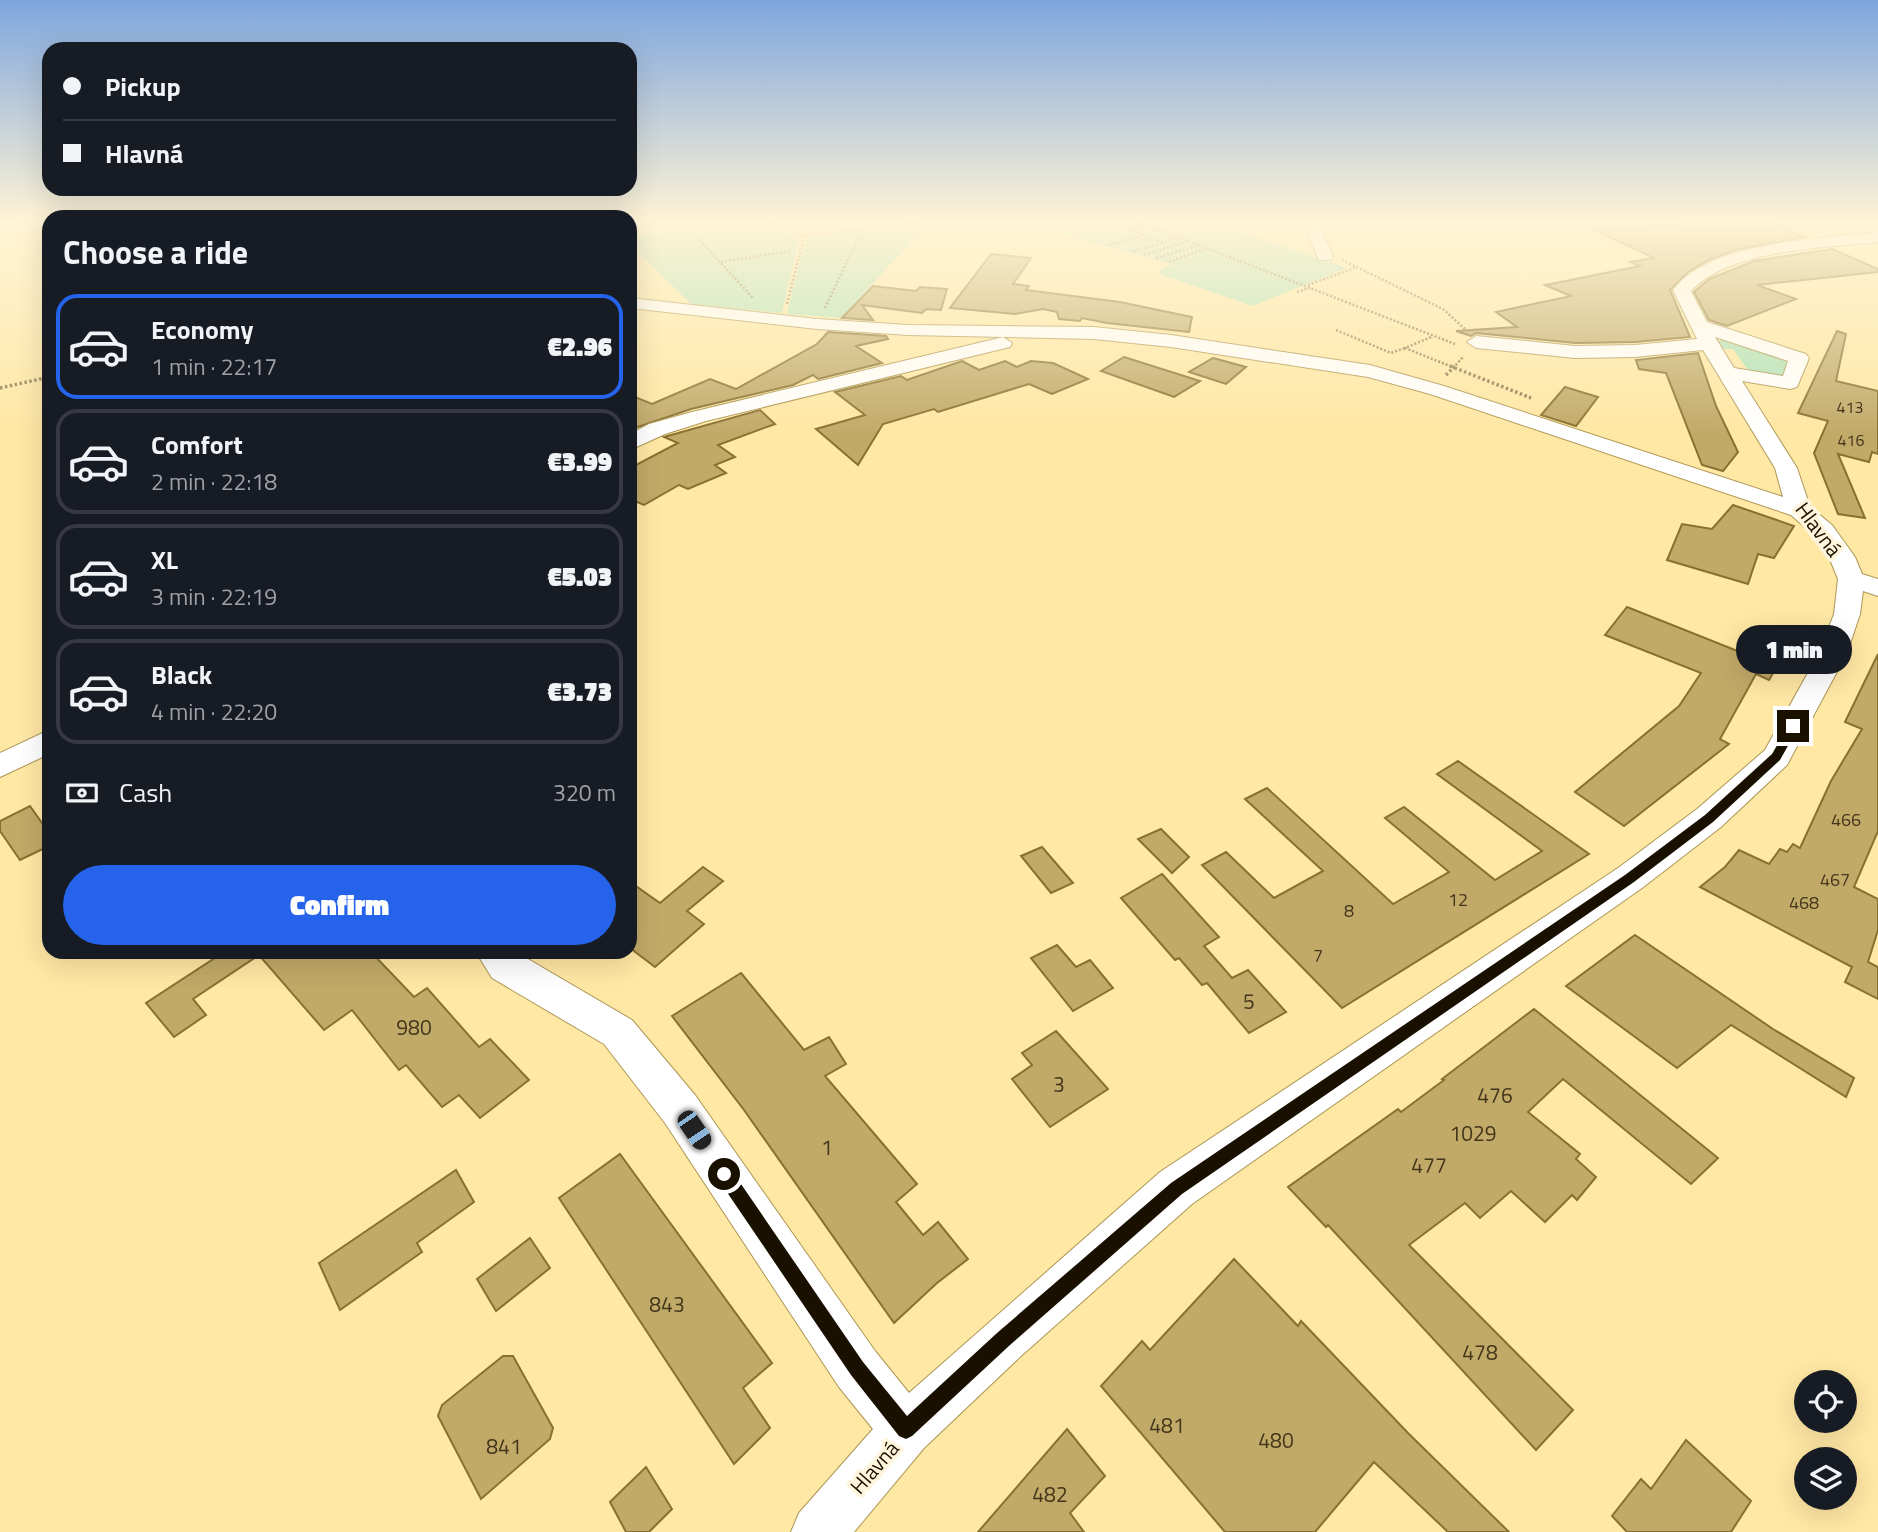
<!DOCTYPE html>
<meta charset="utf-8">
<style>
body{margin:0;font-family:"Titillium Web",sans-serif;background:#20242c;color:#f1f3f6;height:100vh;display:flex;flex-direction:column;font-size:26px;white-space:nowrap}
*{box-sizing:border-box;margin:0}
p{font-size:23px;color:#9ea1a6}
.icon{flex:none;width:38px;height:38px;fill:none;stroke:currentColor;stroke-width:2;stroke-linecap:round;stroke-linejoin:round}
.map{position:relative;flex:1;overflow:hidden}
.sheet{position:absolute;left:42px;top:210px;width:595px;height:749px;display:flex;flex-direction:column;background:#171b24;border-radius:21px;box-shadow:0 7px 28px #0002}
.sheet>*{flex:none}
.top-card{position:absolute;left:42px;top:42px;width:595px;height:154px;border-radius:21px;box-shadow:0 7px 28px #0002;display:grid;align-content:center;height:154px;padding:0 21px;background:#171b24}
.controls{position:absolute;left:1794px;top:1370px;display:grid;gap:14px}
.controls a{display:grid;place-items:center;width:63px;height:63px;border-radius:50%;background:#171b24;box-shadow:0 7px 28px #0002;font-size:35px}
.end{position:absolute;width:32px;height:32px;margin:-16px;border:9px solid #191000;background:#fff;box-shadow:0 0 0 4px #fff}
.from{border-radius:50%}
.bubble{position:absolute;height:49px;border-radius:24px;background:#171b24;box-shadow:0 7px 28px #0002;font-size:23px;font-weight:800;line-height:49px;text-align:center}
.car{position:absolute;width:21px;height:42px;margin:-21px -10px;border-radius:9px;box-shadow:0 0 5px 2px #0007;background:linear-gradient(#222 24%,#8ab4d8 0 40%,#222 0 76%,#8ab4d8 0 86%,#222 0)}
.top-card b{display:flex;align-items:center;gap:24px;height:66px;font-size:26px}
.top-card b+b{border-top:2px solid #363941}
.top-card i{width:18px;height:18px;background:#f1f3f6}
ul{padding:0;list-style:none}
li{display:flex;align-items:center;gap:21px;height:105px;margin:0 14px 10px;padding:0 7px;border:4px solid #363941;border-radius:21px}
li div{flex:1}
li b{display:block;font-size:26px}
li em{font-style:normal;font-weight:800}
li.active{border-color:#2563eb}
li>.icon{width:63px;height:63px;stroke-width:1.5}
h2{padding:0 21px;font-size:32px;line-height:84px}
.pay{display:flex;align-items:center;gap:18px;height:77px;padding:0 21px;font-size:26px}
.pay p{margin-inline-start:auto}
.button{display:flex;gap:14px;margin-top:auto;padding:14px 21px}
.button a{flex:1;height:80px;border-radius:42px;background:#2563eb;color:#fff;font-size:28px;font-weight:800;line-height:80px;text-align:center}
.map>svg:first-child{display:block}
.green{fill:#aee2b8}
.building{fill:#c1a968;stroke:#887130;stroke-width:2}
.lines{fill:none;stroke-linecap:round;stroke-linejoin:round}
.minor-casing{stroke:#ac9655;stroke-width:2}
.path-far1{stroke:#8c7c52;stroke-width:2.5;stroke-dasharray:2 2;stroke-linecap:butt}
.path{stroke:#8c7c52;stroke-width:3.5;stroke-dasharray:2.5 2.5;stroke-linecap:butt}
.minor{fill:#fff;fill-rule:evenodd}
.route{fill:#191000}
.labels{text-anchor:middle;dominant-baseline:central;stroke-width:7;stroke-linejoin:round;paint-order:stroke}
.far-number-label{font-size:16px;fill:#43361a}
.number-label{font-size:18px;fill:#43361a}
.street-label{font-size:21px;fill:#191000;stroke:#fff5dc}
.near-number-label{font-size:21px;fill:#43361a}
</style>
<div class="map">
<svg width="1878" height="1532" viewBox="0 0 1878 1532">
<rect width="100%" height="100%" fill="#ffe7a4"/>
<g class="green">
<path d="M706 221H763L800 237 782 313 691 304 630 244V238Z"/>
<path d="M1015 221H1209L1347 268 1252 306 1157 273 1172 264Z"/>
<path d="M929 223 841 318 787 314 802 251 809 237Z"/>
<path d="M1725 340 1788 359 1792 363 1786 380 1752 376 1733 349H1721L1718 341Z"/>
</g>
<g class="building">
<path d="M1679 221 1776 224 1805 237 1738 249 1711 259 1688 272 1670 290 1690 337 1635 342 1575 343 1476 333 1471 336 1456 331 1517 327 1496 312 1571 296 1545 285 1640 266 1630 262 1654 258 1594 230 1684 224Z"/>
<path d="M1832 249 1878 269V272L1757 285 1796 299 1727 326 1709 320 1694 292 1709 279 1754 261Z"/>
<path d="M991 254 1031 258 1013 284 1029 286 1026 290 1120 302 1192 317 1189 332 1107 323 1082 318 1080 321 1059 319 1057 312 1043 309 1015 314 950 308Z"/>
<path d="M873 286 916 291 920 287 947 289 941 310 926 309 922 313 862 305 873 320 842 318Z"/>
<path d="M1837 331 1846 334 1836 381 1878 391V454L1872 452 1869 462 1838 454 1865 518 1838 514 1814 453 1828 421 1798 413Z"/>
<path d="M828 332 886 336 888 339 856 346 882 363 818 379 813 375 793 385 691 409 638 427 630 423V395L652 404 710 379 736 389 817 344Z"/>
<path d="M1698 353 1716 406 1738 452 1723 471 1702 465 1666 373 1639 369 1636 360Z"/>
<path d="M1124 357 1200 381 1174 397 1101 371Z"/>
<path d="M1213 358 1246 367 1226 384 1189 372Z"/>
<path d="M962 361 979 370 1005 361 1017 367 1031 361 1053 363 1088 379 1052 394 1029 384 938 412 934 409 883 424 858 465 816 429 865 415 835 392 901 376 907 380Z"/>
<path d="M1565 387 1598 397 1576 426 1541 415Z"/>
<path d="M760 410 775 424 718 445 735 457 715 465 726 473 688 489 679 485 644 505 630 499V468L678 443 664 437Z"/>
<path d="M1733 505 1794 526 1774 558 1758 554 1748 584 1667 560 1682 524 1712 529Z"/>
<path d="M1627 607 1755 658 1764 643 1786 651 1769 680 1756 674 1720 739 1729 744 1624 826 1575 792 1679 706 1701 673 1605 635Z"/>
<path d="M1878 654V831L1854 887 1878 899V930L1868 962 1878 967V999L1845 982 1852 967 1700 887 1725 867 1739 850 1769 864 1780 849 1787 852 1793 844 1800 848 1831 781 1862 729 1845 722Z"/>
<path d="M1458 761 1589 854 1342 1008 1202 865 1226 852 1274 898 1323 871 1245 799 1267 788 1393 904 1449 872 1385 818 1404 807 1495 880 1542 851 1437 774Z"/>
<path d="M30 806 49 833V846L20 860 0 831V821Z"/>
<path d="M1161 829 1189 857 1172 873 1138 839Z"/>
<path d="M1042 847 1073 883 1051 893 1021 856Z"/>
<path d="M703 867 723 881 687 911 704 924 655 967 630 948V882L660 903Z"/>
<path d="M1162 874 1219 937 1204 946 1232 978 1248 970 1286 1012 1249 1033 1207 983 1202 985 1179 958 1175 960 1121 898Z"/>
<path d="M1635 935 1773 1029 1854 1078 1846 1097 1731 1025 1677 1068 1566 986Z"/>
<path d="M1057 945 1076 967 1090 960 1113 988 1073 1011 1031 958Z"/>
<path d="M224 952H371L414 997 427 988 479 1047 490 1039 529 1080 480 1118 459 1095 442 1107 406 1065 399 1070 352 1010 324 1030 259 955 193 999 206 1015 174 1037 146 1003Z"/>
<path d="M741 973 804 1050 829 1037 846 1064 825 1076 917 1184 896 1202 923 1235 938 1222 968 1259 937 1283 894 1323 744 1110 672 1016Z"/>
<path d="M1534 1009 1718 1158 1691 1184 1563 1079 1528 1112 1580 1154 1576 1159 1596 1177 1577 1200 1572 1195 1545 1222 1511 1191 1480 1218 1465 1203 1409 1245 1573 1410 1536 1450 1328 1225 1326 1227 1288 1187 1398 1109 1401 1112 1444 1080 1442 1079Z"/>
<path d="M1056 1031 1108 1089 1050 1127 1012 1079 1032 1065 1022 1053Z"/>
<path d="M620 1154 772 1363 743 1388 770 1428 734 1464 559 1198Z"/>
<path d="M456 1170 474 1202 417 1243 422 1252 340 1310 319 1263Z"/>
<path d="M530 1238 550 1268 496 1311 477 1279Z"/>
<path d="M1234 1259 1298 1326 1301 1321 1408 1433 1509 1532H1448L1374 1462 1315 1532H1225L1101 1386 1142 1341 1150 1350Z"/>
<path d="M503 1356H513L553 1428 550 1439 481 1499 438 1416 442 1405Z"/>
<path d="M1067 1429 1105 1476 1070 1513 1084 1532H978Z"/>
<path d="M1686 1440 1751 1501 1731 1532H1627L1612 1516 1641 1479 1651 1489Z"/>
<path d="M646 1467 672 1509 649 1532H626L610 1502Z"/>
</g>
<g class="lines">
<defs>
<g id="minor">
<path d="M630 221H647L645 224 630 228Z"/>
<path d="M1303 221H1317L1333 257 1331 260H1319Z"/>
<path d="M1878 232V242C1824 248 1730 249 1691 291L1707 322 1806 354 1809 358 1797 387 1790 389 1742 381 1797 468 1810 507 1832 525 1855 557 1862 574 1878 579V596L1863 591 1860 614 1847 653 1787 765 1721 827 1642 888 1192 1204 1021 1356 924 1448 854 1532H791L799 1513 873 1429 839 1387 665 1123 604 1044 492 978 476 952H516L632 1020 695 1095 875 1351 909 1393 1160 1172 1618 868 1697 809 1765 750 1819 653 1834 614 1838 579 1829 557 1814 535 1791 515 1430 394 1368 377 1171 347 1094 339 908 335 817 329 630 308V298L817 319 908 325 1094 327 1171 335 1370 365 1444 386 1783 497 1775 468 1703 350 1635 357 1575 358 1476 348 1467 342 1476 336 1575 346 1635 345 1697 339 1673 290C1709 241 1822 239 1878 232ZM1715 337 1788 361 1783 376 1734 368Z"/>
<path d="M1003 337 1012 343 1010 347 706 421 665 434 630 450V434L649 424 692 412Z"/>
<path d="M49 730V754L0 777V753Z"/>
</g>
</defs>
<use href="#minor" class="minor-casing"/>
<g class="path-far1">
<path d="M769 221 804 236"/>
<path d="M1136 221 1455 344"/>
<path d="M1146 225 1131 230 1163 242 1181 237"/>
<path d="M697 237 753 298"/>
<path d="M1109 245 1144 235"/>
<path d="M1133 251 1162 243"/>
<path d="M1144 255 1189 241"/>
<path d="M1156 258 1200 245"/>
<path d="M1342 260 1443 309 1465 329"/>
<path d="M721 262 790 251"/>
<path d="M1169 262 1207 248"/>
<path d="M1308 285 1357 267"/>
<path d="M1297 292 1312 287"/>
<path d="M787 304 804 236 931 221"/>
<path d="M825 308 862 230"/>
<path d="M1336 330 1391 353 1405 348"/>
<path d="M1431 337 1405 348 1455 368"/>
<path d="M1453 368 1464 356"/>
</g>
<g class="path">
<path d="M1450 366 1531 398"/>
<path d="M1446 375 1455 366"/>
<path d="M0 388 49 377"/>
</g>
<use href="#minor" class="minor"/>
</g>
<linearGradient id="sky" x2="0" y2="1"><stop stop-color="#7ea6dc"/><stop offset="0.51" stop-color="#fff4d6"/><stop offset="1" stop-color="#fff4d6" stop-opacity="0"/></linearGradient>
<rect width="1878" height="435" fill="url(#sky)"/>
<path class="route" d="M1793 722 1799 726 1780 760 1713 822 1634 882 1182 1194 1010 1345 912 1436 906 1439 899 1436 851 1375 718 1179 716 1174 718 1168 724 1166 730 1168 863 1362 907 1416 997 1333 1171 1183 1625 875 1705 815 1772 754 1790 723Z"/>
<g class="labels">
<g class="far-number-label">
<text x="1850" y="407">413</text>
<text x="1851" y="440">416</text>
</g>
<g class="number-label">
<text x="1846" y="819">466</text>
<text x="1835" y="879">467</text>
<text x="1458" y="899">12</text>
<text x="1804" y="902">468</text>
<text x="1349" y="910">8</text>
<text x="1318" y="955">7</text>
</g>
<g class="street-label">
<text transform="translate(1819 529) rotate(53)">Hlavná</text>
<text transform="translate(874 1467) rotate(-49)">Hlavná</text>
</g>
<g class="near-number-label">
<text x="1249" y="1001">5</text>
<text x="414" y="1027">980</text>
<text x="1059" y="1084">3</text>
<text x="1495" y="1095">476</text>
<text x="1473" y="1133">1029</text>
<text x="827" y="1147">1</text>
<text x="1429" y="1165">477</text>
<text x="667" y="1304">843</text>
<text x="1480" y="1352">478</text>
<text x="1167" y="1425">481</text>
<text x="1276" y="1440">480</text>
<text x="504" y="1446">841</text>
<text x="1050" y="1494">482</text>
</g>
</g>
</svg>
<div class="controls">
<a><svg class="icon" aria-label="locate" viewBox="0 0 24 24"><circle cx="12" cy="12" r="6"/><path d="M12 2v4M12 18v4M2 12h4M18 12h4"/></svg></a>
<a><svg class="icon" aria-label="layers" viewBox="0 0 24 24"><path d="M12 4l9 5-9 5-9-5zM3 14l9 5 9-5"/></svg></a>
</div>
<i class="end from" style="left:724px;top:1174px"></i>
<i class="end" style="left:1793px;top:726px"></i>
<div class="bubble" style="left:1736px;top:625px;width:116px">1 min</div>
<i class="car" style="left:694px;top:1130px;rotate:146deg"></i>
<div class="top-card">
<b><i class="from"></i>Pickup</b>
<b><i></i>Hlavná</b>
</div>
<section class="sheet">
<h2>Choose a ride</h2>
<ul>
<li class="active"><svg class="icon" aria-label="car" viewBox="0 0 24 24"><path d="M5 17H2v-5l4-1 3-4h7l3 4 3 1v5h-3M9 17h6M6 11h13"/><circle cx="7" cy="17" r="2"/><circle cx="17" cy="17" r="2"/></svg><div><b>Economy</b><p>1 min · 22:17</p></div><em>€2.96</em></li>
<li><svg class="icon" aria-label="car" viewBox="0 0 24 24"><path d="M5 17H2v-5l4-1 3-4h7l3 4 3 1v5h-3M9 17h6M6 11h13"/><circle cx="7" cy="17" r="2"/><circle cx="17" cy="17" r="2"/></svg><div><b>Comfort</b><p>2 min · 22:18</p></div><em>€3.99</em></li>
<li><svg class="icon" aria-label="car" viewBox="0 0 24 24"><path d="M5 17H2v-5l4-1 3-4h7l3 4 3 1v5h-3M9 17h6M6 11h13"/><circle cx="7" cy="17" r="2"/><circle cx="17" cy="17" r="2"/></svg><div><b>XL</b><p>3 min · 22:19</p></div><em>€5.03</em></li>
<li><svg class="icon" aria-label="car" viewBox="0 0 24 24"><path d="M5 17H2v-5l4-1 3-4h7l3 4 3 1v5h-3M9 17h6M6 11h13"/><circle cx="7" cy="17" r="2"/><circle cx="17" cy="17" r="2"/></svg><div><b>Black</b><p>4 min · 22:20</p></div><em>€3.73</em></li>
</ul>
<div class="pay"><svg class="icon" aria-label="cash" viewBox="0 0 24 24"><path d="M3 7h18v10H3z"/><circle cx="12" cy="12" r="2"/></svg>Cash<p>320 m</p></div>
<div class="button"><a>Confirm</a></div>
</section>
</div>
